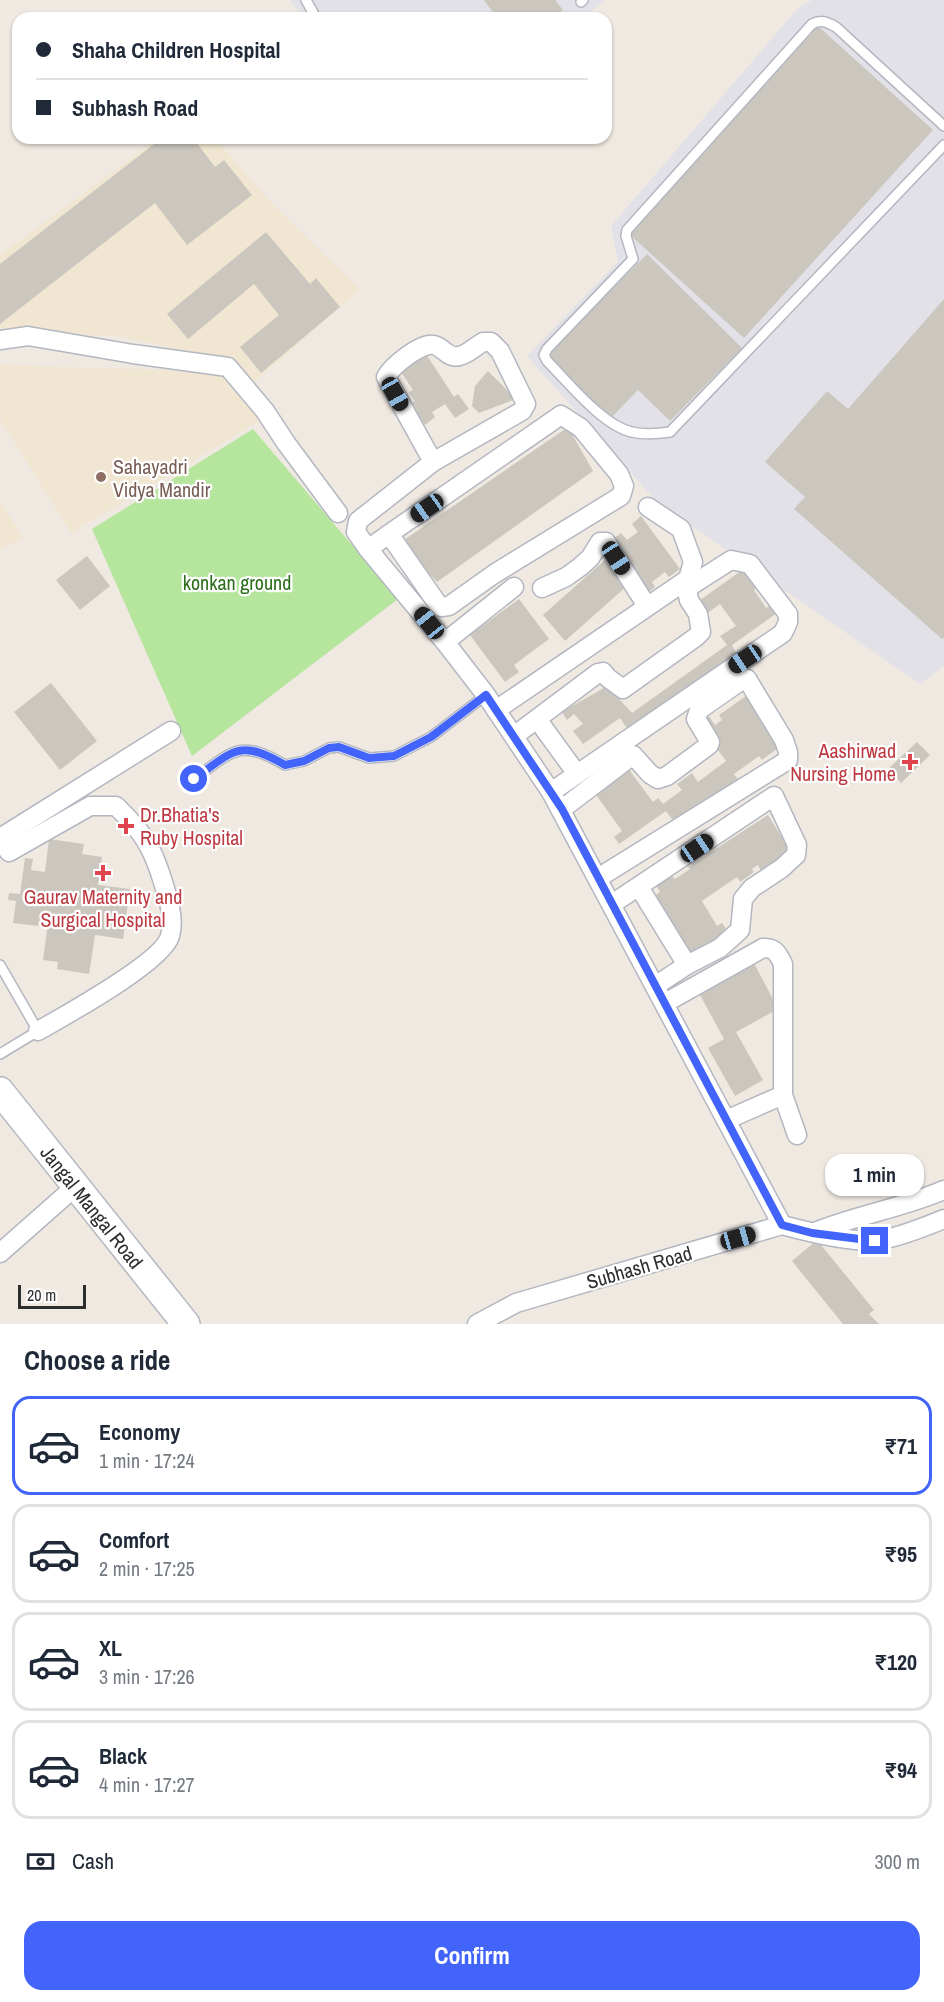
<!DOCTYPE html>
<meta charset="utf-8">
<style>
body{margin:0;font-family:"Archivo Narrow",sans-serif;background:#f6f6f7;color:#1f2937;height:100vh;display:flex;flex-direction:column;font-size:22px;white-space:nowrap}
*{box-sizing:border-box;margin:0}
p{font-size:20px;color:#747a83}
.icon{flex:none;width:33px;height:33px;fill:none;stroke:currentColor;stroke-width:2;stroke-linecap:round;stroke-linejoin:round}
.map{position:relative;height:1324px;overflow:hidden}
.sheet{display:flex;flex-direction:column;background:#fff;flex:1}
.sheet>*{flex:none}
.top-card{position:absolute;left:12px;top:12px;width:600px;height:132px;border-radius:18px;box-shadow:0 2px 4px #0004;display:grid;align-content:center;height:132px;padding:0 24px;background:#fff}
.scale{position:absolute;left:18px;bottom:15px;width:68px;box-sizing:border-box;padding-left:6px;border:3px solid #2e2e2e;border-top:0;font-size:16px;line-height:21px;white-space:nowrap;color:#2e2e2e;-webkit-text-stroke:4px #fff;paint-order:stroke}
.end{position:absolute;width:27px;height:27px;margin:-14px;border:8px solid #4264fb;background:#fff;box-shadow:0 0 0 3px #fff}
.from{border-radius:50%}
.bubble{position:absolute;height:42px;border-radius:18px;background:#fff;box-shadow:0 2px 4px #0004;font-size:20px;font-weight:700;line-height:42px;text-align:center}
.car{position:absolute;width:18px;height:36px;margin:-18px -9px;border-radius:8px;box-shadow:0 0 4px 2px #0007;background:linear-gradient(#222 24%,#8ab4d8 0 40%,#222 0 76%,#8ab4d8 0 86%,#222 0)}
.top-card b{display:flex;align-items:center;gap:21px;height:57px;font-size:22px}
.top-card b+b{border-top:2px solid #e0e1e3}
.top-card i{width:15px;height:15px;background:#1f2937}
ul{padding:0;list-style:none}
li{display:flex;align-items:center;gap:18px;height:99px;margin:0 12px 9px;padding:0 12px;border:3px solid #e0e1e3;border-radius:18px}
li div{flex:1}
li b{display:block;font-size:22px}
li em{font-style:normal;font-weight:700}
li.selected{border-color:#4264fb}
li>.icon{width:54px;height:54px;stroke-width:1.5}
h2{padding:0 24px;font-size:27px;line-height:72px}
.pay{display:flex;align-items:center;gap:15px;height:66px;padding:0 24px;font-size:22px}
.pay p{margin-inline-start:auto}
.cta{display:flex;gap:12px;margin-top:auto;padding:12px 24px}
.cta a{flex:1;height:69px;border-radius:18px;background:#4264fb;color:#fff;font-size:24px;font-weight:700;line-height:69px;text-align:center}
.map>svg:first-child{display:block}
.industrial{fill:#e3e1e8}
.education{fill:#f0e6d1}
.green{fill:#b6e59e}
.building{fill:#cbc7bf}
.lines{fill:none;stroke-linecap:round;stroke-linejoin:round}
.lane-casing{stroke:#b4b7c1;stroke-width:12}
.street-casing{stroke:#b4b7c1;stroke-width:21}
.secondary-casing{stroke:#b4b7c1;stroke-width:30}
.lane{stroke:#fff;stroke-width:9}
.street{stroke:#fff;stroke-width:18}
.secondary{stroke:#fff;stroke-width:27}
.route{stroke:#4264fb;stroke-width:8}
.education-dot{fill:#8d6e63;stroke:#fff;stroke-width:2}
.health-dot{fill:#e0444e;stroke:#fff;stroke-width:2}
.labels{text-anchor:middle;dominant-baseline:central;stroke-width:4.5;stroke-linejoin:round;paint-order:stroke}
.education-label{font-size:20px;fill:#785e54;stroke:#fff;text-anchor:start}
.park-label{font-size:20px;fill:#2c6e1b;stroke:#fff}
.health-label{font-size:20px;fill:#be3a42;stroke:#fff;text-anchor:end}
.street-label{font-size:20px;fill:#2e2e2e;stroke:#fff}
</style>
<div class="map">
<svg width="944" height="1324" viewBox="0 0 944 1324">
<rect width="100%" height="100%" fill="#efe9e1"/>
<g class="industrial">
<path d="M290 0H606L582 18H304Z"/>
<path d="M812 0H944V666L920 684 656 501 527 356 618 262 611 226 798 8Z"/>
</g>
<g class="education">
<path d="M159 138H215L272 204 360 290 254 382 233 361 118 336 33 333 0 336V255Z"/>
<path d="M0 365 224 372 261 420 71 533 0 419Z"/>
<path d="M0 501 23 537 0 550Z"/>
</g>
<path class="green" d="M253 429 398 599 192 756 92 529Z"/>
<g class="building">
<path d="M484 0H555L563 10 552 18H497Z"/>
<path d="M818 26 933 130 744 338 630 235Z"/>
<path d="M162 138H193L215 167 224 160 252 195 187 245 155 203 0 324V264Z"/>
<path d="M266 232 310 284 316 278 340 307 261 373 240 347 279 315 254 284 188 339 167 314Z"/>
<path d="M647 254 742 348 670 421 638 390 611 418 547 356Z"/>
<path d="M944 299V638L942 639 794 509 805 497 765 462 827 391 848 409Z"/>
<path d="M422 348 454 397 458 394 469 409 455 418 445 404 432 412 435 417 425 425 411 403 415 401 409 392 413 390 396 365Z"/>
<path d="M488 371 516 399 479 413 472 406 475 386Z"/>
<path d="M568 427 593 471 437 582 401 542Z"/>
<path d="M641 516 680 569 669 577 665 572 652 582 655 587 650 591 612 540 621 533 627 540 638 532 632 524Z"/>
<path d="M87 556 110 586 80 610 56 580Z"/>
<path d="M606 559 628 585 565 641 543 615Z"/>
<path d="M745 568 758 587 754 590 766 608 771 605 777 613 732 645 737 655 629 731 620 718 583 744 573 731 583 724 574 714 567 720 562 712 607 686 632 713 727 645 720 636 736 626 720 604 705 615 696 603Z"/>
<path d="M519 599 549 639 514 665 519 672 505 682 470 635Z"/>
<path d="M51 683 97 741 60 770 14 712Z"/>
<path d="M749 694 757 705 753 708 782 745 762 760 759 756 734 774 739 781 677 826 666 811 619 844 614 837 622 831 594 792 627 767 653 802 658 798 663 804 682 790 677 784 692 773 698 782 726 761 699 724 709 716 715 725 722 720 719 715Z"/>
<path d="M917 742 930 755 901 783 888 769Z"/>
<path d="M768 815 791 852 761 871 758 865 752 869 754 872 740 882 737 877 702 901 717 926 722 923 730 935 693 957 654 896 660 892 655 883 670 874 675 879 690 869 688 867Z"/>
<path d="M49 839 84 844 82 854 102 857 98 885 130 889 123 939 95 935 89 974 57 969 58 962 43 960 48 923 39 921 38 926 13 923 16 901 8 900 9 893 20 894 25 858 33 859 31 870 45 872Z"/>
<path d="M754 963 778 1009 736 1032 763 1080 735 1096 708 1048 724 1039 699 993Z"/>
<path d="M817 1240 874 1310 869 1314 879 1324H843L792 1261Z"/>
</g>
<g class="lines">
<defs>
<g id="lane">
<path d="M306 0 316 18"/>
<path d="M581 2 583 0"/>
<path d="M944 126 836 27C827 22 821 19 812 24L627 230 626 236 633 259 547 349 544 355 547 361C568 382 603 426 632 432 645 435 657 434 670 432L944 145"/>
<path d="M194 779C233 751 239 738 285 765L304 761 329 748 339 747 369 758 394 756 431 737 486 695"/>
<path d="M0 965 38 1031 0 1054"/>
</g>
<g id="street">
<path d="M0 340 28 336 133 354 228 367 265 411 286 443 338 513"/>
<path d="M483 342H491L500 351 526 404 522 411 433 462 386 377C392 366 421 342 434 345 443 347 448 359 459 356 467 355 476 346 483 342Z"/>
<path d="M433 462 358 521 356 532 368 549 445 642 486 695 551 792 782 1225"/>
<path d="M368 549 389 534 561 415 581 428 619 474 624 486 621 496 494 574 449 606 441 607 437 603 389 534"/>
<path d="M542 588 566 577 580 567 590 558 600 542H606L647 606"/>
<path d="M445 642 514 587"/>
<path d="M496 710 688 579 693 562 681 529 648 507"/>
<path d="M537 719 577 774"/>
<path d="M514 736 598 673 603 672 608 678 623 689 696 637 701 632 698 614 689 600 687 591 692 585 731 560 750 564 788 614V622L783 633 551 792"/>
<path d="M562 809 633 755 650 774 658 779 667 776 709 745 710 742 696 719 699 710 742 680 747 679 784 740 788 752V760L598 878"/>
<path d="M0 838 171 731"/>
<path d="M1 838 9 852 90 806H116C143 832 152 846 163 882 168 898 175 919 170 936 163 962 64 1016 38 1031"/>
<path d="M639 887 687 965"/>
<path d="M612 904 774 796 797 845 796 855 782 868 752 888 743 899 740 930 720 948 687 965 655 986"/>
<path d="M665 1003 763 948C775 947 778 954 783 964V1095L797 1135"/>
<path d="M726 1120 783 1095"/>
<path d="M815 1232C857 1215 902 1208 944 1190"/>
<path d="M0 1253 76 1186"/>
<path d="M477 1324 516 1303 782 1225C808 1232 847 1241 873 1241 891 1240 927 1226 944 1219"/>
</g>
<g id="secondary">
<path id="s1" d="M0 1091 186 1324"/>
</g>
</defs>
<use href="#lane" class="lane-casing"/>
<use href="#street" class="street-casing"/>
<use href="#secondary" class="secondary-casing"/>
<use href="#lane" class="lane"/>
<use href="#street" class="street"/>
<use href="#secondary" class="secondary"/>
</g>
<g class="lines">
<path class="route" d="M194 779C233 751 239 738 285 765L304 761 329 748 339 747 369 758 394 756 431 737 486 695 562 809 782 1225 812 1233 875 1241"/>
</g>
<circle class="education-dot" cx="101" cy="477" r="6"/>
<g class="health-dot">
<path d="M907 753h6v6h6v6h-6v6h-6v-6h-6v-6h6z"/>
<path d="M123 817h6v6h6v6h-6v6h-6v-6h-6v-6h6z"/>
<path d="M100 864h6v6h6v6h-6v6h-6v-6h-6v-6h6z"/>
</g>
<g class="labels">
<g class="education-label">
<text x="113" y="466">Sahayadri<tspan x="113" dy="23">Vidya Mandir</tspan></text>
</g>
<g class="park-label">
<text x="237" y="582">konkan ground</text>
</g>
<g class="health-label">
<text x="896" y="750">Aashirwad<tspan x="896" dy="23">Nursing Home</tspan></text>
<text x="140" y="814" text-anchor="start">Dr.Bhatia's<tspan x="140" dy="23">Ruby Hospital</tspan></text>
<text x="103" y="896" text-anchor="middle">Gaurav Maternity and<tspan x="103" dy="23">Surgical Hospital</tspan></text>
</g>
<g class="street-label">
<text stroke="none"><textPath href="#s1" startOffset="148">Jangal Mangal Road</textPath></text>
<text transform="translate(639 1267) rotate(-16)">Subhash Road</text>
</g>
</g>
</svg>
<div class="scale">20 m</div>
<i class="end from" style="left:194px;top:779px"></i>
<i class="end" style="left:875px;top:1241px"></i>
<div class="bubble" style="left:825px;top:1154px;width:99px">1 min</div>
<i class="car" style="left:395px;top:394px;rotate:151deg"></i>
<i class="car" style="left:427px;top:508px;rotate:235deg"></i>
<i class="car" style="left:616px;top:558px;rotate:147deg"></i>
<i class="car" style="left:429px;top:623px;rotate:321deg"></i>
<i class="car" style="left:745px;top:659px;rotate:236deg"></i>
<i class="car" style="left:697px;top:848px;rotate:56deg"></i>
<i class="car" style="left:738px;top:1238px;rotate:74deg"></i>
<div class="top-card">
<b><i class="from"></i>Shaha Children Hospital</b>
<b><i></i>Subhash Road</b>
</div>
</div>
<section class="sheet">
<h2>Choose a ride</h2>
<ul>
<li class="selected"><svg class="icon" aria-label="car" viewBox="0 0 24 24"><path d="M5 17H2v-5l4-1 3-4h7l3 4 3 1v5h-3M9 17h6M6 11h13"/><circle cx="7" cy="17" r="2"/><circle cx="17" cy="17" r="2"/></svg><div><b>Economy</b><p>1 min · 17:24</p></div><em>₹71</em></li>
<li><svg class="icon" aria-label="car" viewBox="0 0 24 24"><path d="M5 17H2v-5l4-1 3-4h7l3 4 3 1v5h-3M9 17h6M6 11h13"/><circle cx="7" cy="17" r="2"/><circle cx="17" cy="17" r="2"/></svg><div><b>Comfort</b><p>2 min · 17:25</p></div><em>₹95</em></li>
<li><svg class="icon" aria-label="car" viewBox="0 0 24 24"><path d="M5 17H2v-5l4-1 3-4h7l3 4 3 1v5h-3M9 17h6M6 11h13"/><circle cx="7" cy="17" r="2"/><circle cx="17" cy="17" r="2"/></svg><div><b>XL</b><p>3 min · 17:26</p></div><em>₹120</em></li>
<li><svg class="icon" aria-label="car" viewBox="0 0 24 24"><path d="M5 17H2v-5l4-1 3-4h7l3 4 3 1v5h-3M9 17h6M6 11h13"/><circle cx="7" cy="17" r="2"/><circle cx="17" cy="17" r="2"/></svg><div><b>Black</b><p>4 min · 17:27</p></div><em>₹94</em></li>
</ul>
<div class="pay"><svg class="icon" aria-label="cash" viewBox="0 0 24 24"><path d="M3 7h18v10H3z"/><circle cx="12" cy="12" r="2"/></svg>Cash<p>300 m</p></div>
<div class="cta"><a>Confirm</a></div>
</section>
